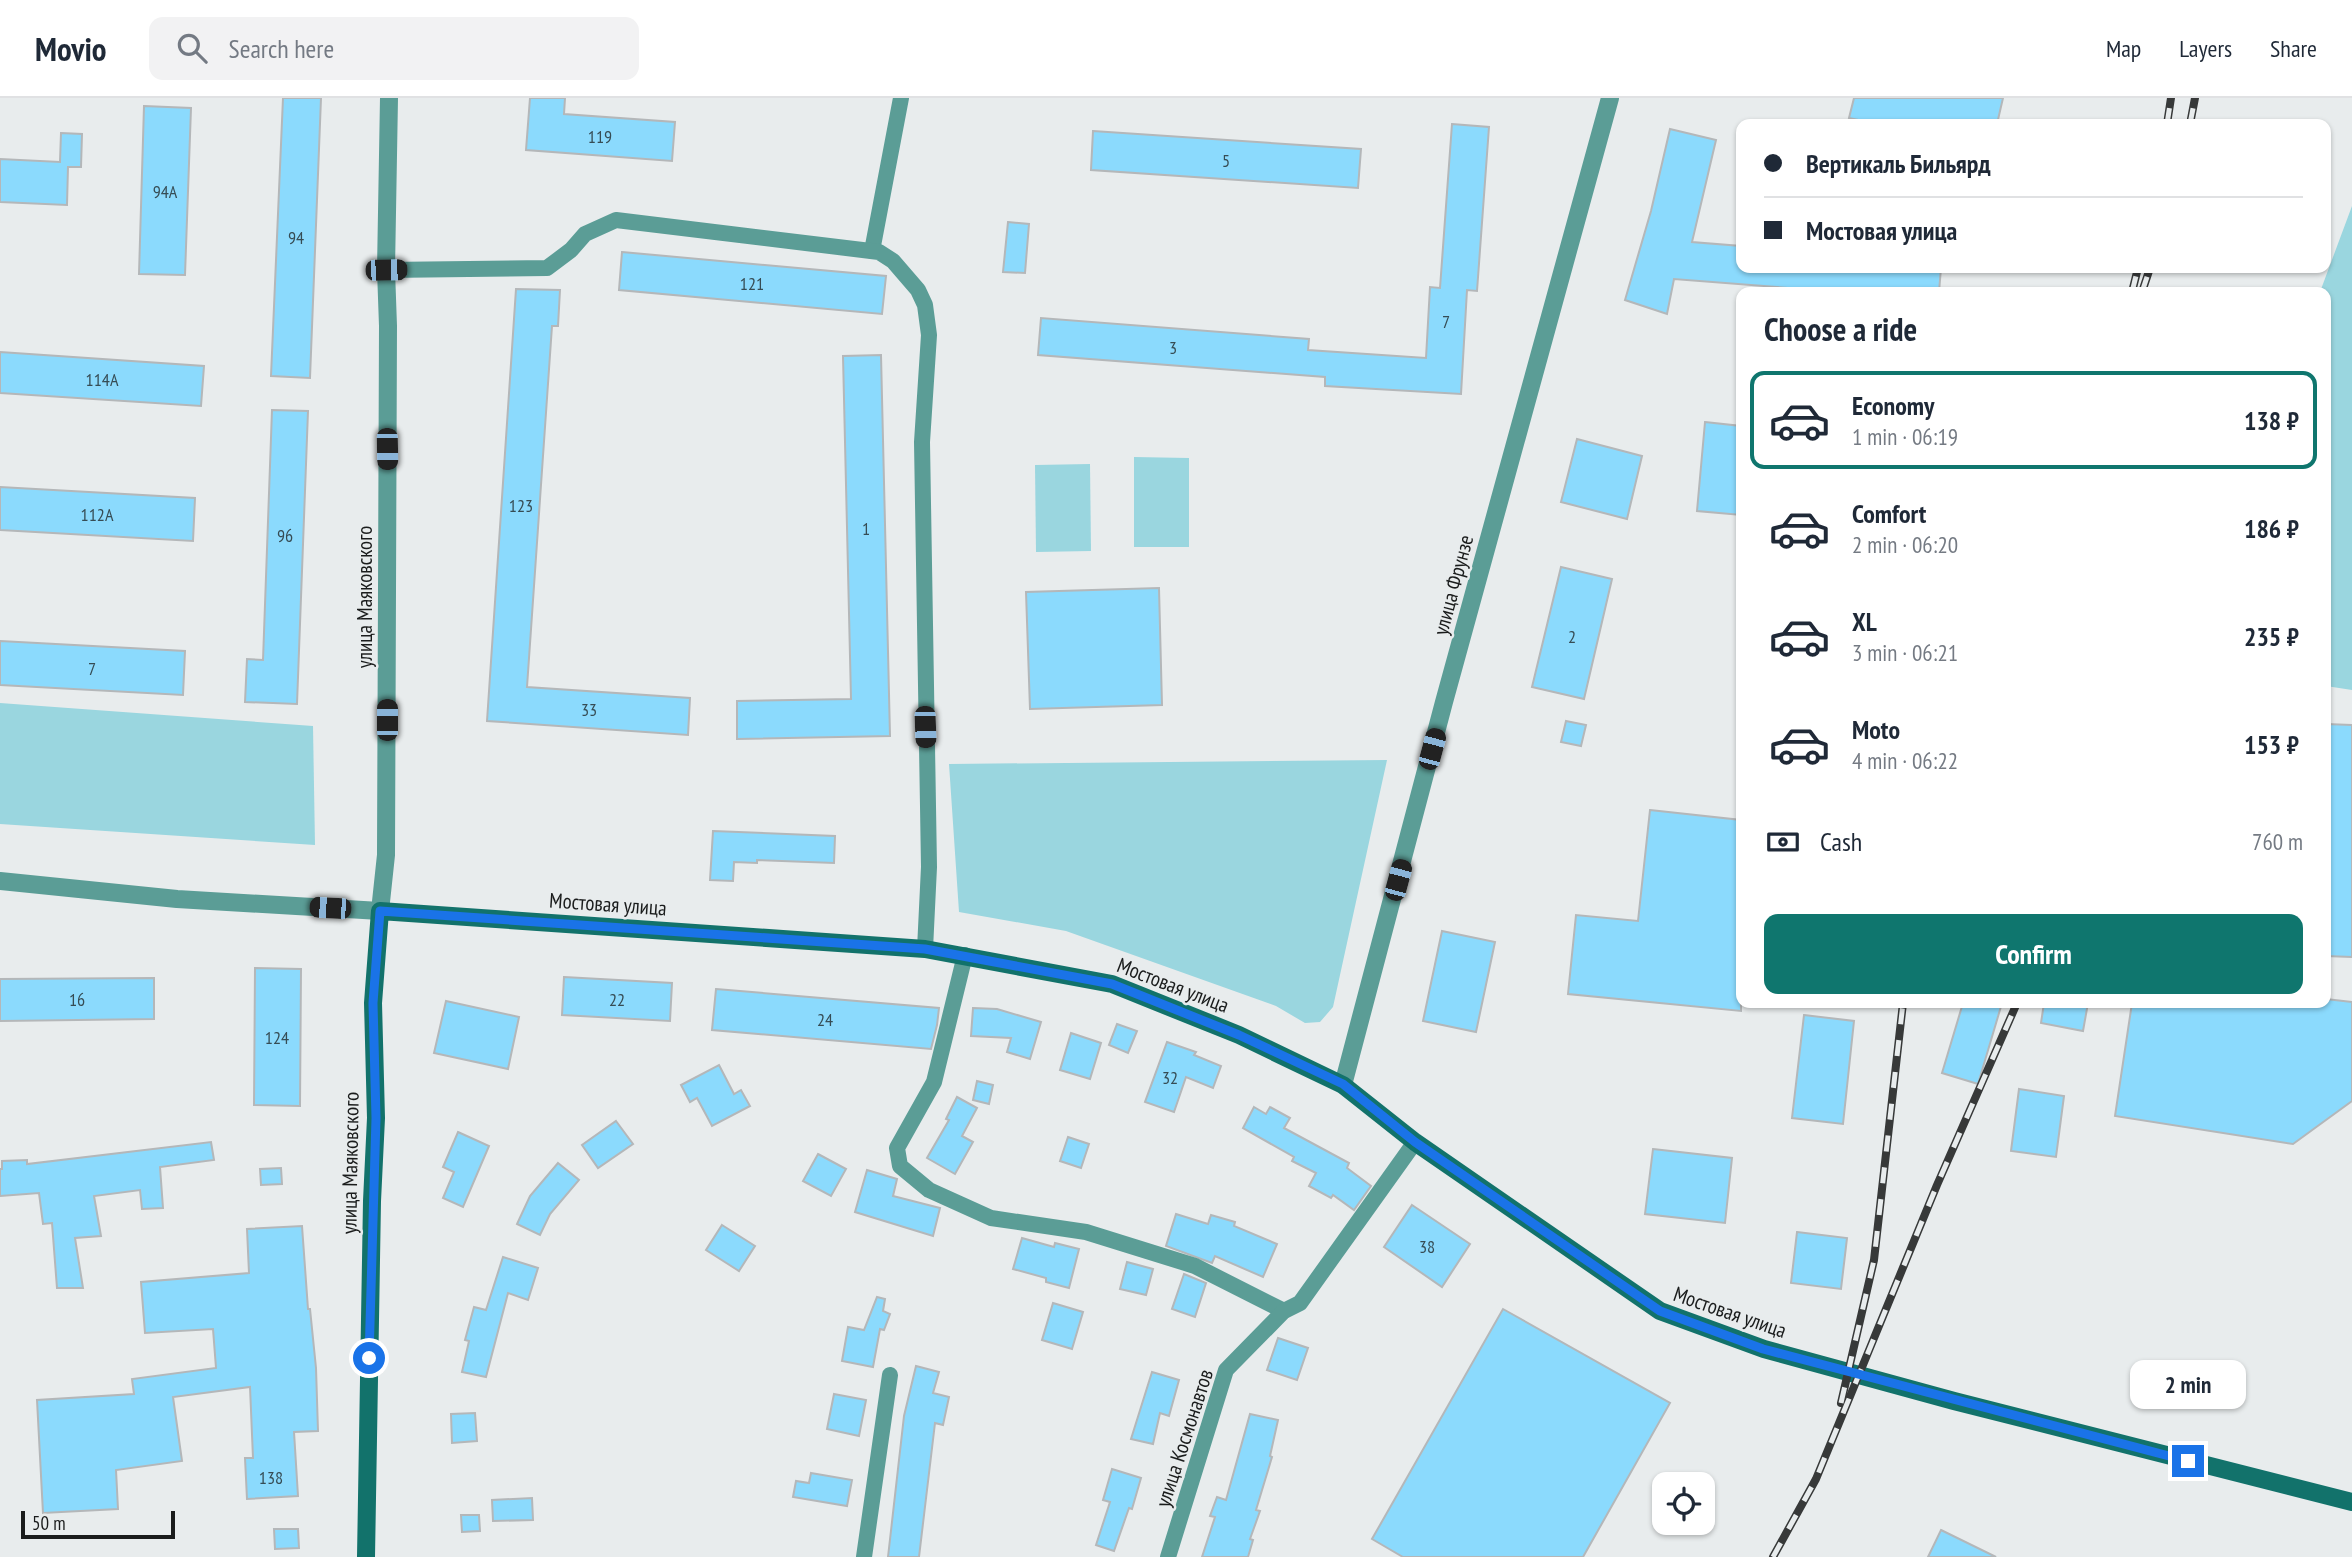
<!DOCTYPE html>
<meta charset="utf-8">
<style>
body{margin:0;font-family:"PT Sans Narrow",sans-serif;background:#f2f2f3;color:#1f2937;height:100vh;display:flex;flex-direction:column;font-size:26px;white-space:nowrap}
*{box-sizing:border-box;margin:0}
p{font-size:23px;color:#747a83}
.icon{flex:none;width:38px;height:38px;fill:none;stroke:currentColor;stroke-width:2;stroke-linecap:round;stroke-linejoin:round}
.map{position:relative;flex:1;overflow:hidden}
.details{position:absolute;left:1736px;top:189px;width:595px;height:721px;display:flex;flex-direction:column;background:#fff;border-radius:14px;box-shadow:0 2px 5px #0004}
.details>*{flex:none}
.hud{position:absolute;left:1736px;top:21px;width:595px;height:154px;border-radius:14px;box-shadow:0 2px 5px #0004;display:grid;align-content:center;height:154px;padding:0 28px;background:#fff}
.tools{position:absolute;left:1652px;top:1374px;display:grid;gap:14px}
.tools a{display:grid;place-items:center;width:63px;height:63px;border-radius:14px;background:#fff;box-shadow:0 2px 5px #0004;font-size:35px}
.scale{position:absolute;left:21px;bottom:18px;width:154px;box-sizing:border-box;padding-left:7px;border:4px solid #1a1c1c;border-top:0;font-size:19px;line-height:24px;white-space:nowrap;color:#1a1c1c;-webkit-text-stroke:5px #e8eced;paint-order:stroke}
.end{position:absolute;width:32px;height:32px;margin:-16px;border:9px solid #1a73e8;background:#fff;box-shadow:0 0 0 4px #fff}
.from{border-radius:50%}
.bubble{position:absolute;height:49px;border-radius:14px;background:#fff;box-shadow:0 2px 5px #0004;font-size:23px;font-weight:800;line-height:49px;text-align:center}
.car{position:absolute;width:21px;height:42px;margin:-21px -10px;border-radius:9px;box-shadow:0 0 5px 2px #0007;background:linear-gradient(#222 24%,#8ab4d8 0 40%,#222 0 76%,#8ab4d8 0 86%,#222 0)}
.hud b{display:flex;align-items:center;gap:24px;height:66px;font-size:26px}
.hud b+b{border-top:2px solid #e0e1e3}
.hud i{width:18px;height:18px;background:#1f2937}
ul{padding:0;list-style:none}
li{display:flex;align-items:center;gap:21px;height:98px;margin:0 14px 10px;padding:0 14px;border:4px solid transparent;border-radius:14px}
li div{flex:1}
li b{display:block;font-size:26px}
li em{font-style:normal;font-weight:800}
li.current{border-color:#0f766e}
li>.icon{width:63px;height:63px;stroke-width:1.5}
h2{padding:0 28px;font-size:32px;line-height:84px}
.pay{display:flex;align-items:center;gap:18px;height:77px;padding:0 28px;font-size:26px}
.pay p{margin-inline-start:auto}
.primary-button{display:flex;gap:14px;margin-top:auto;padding:14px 28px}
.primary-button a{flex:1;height:80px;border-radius:14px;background:#0f766e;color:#fff;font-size:28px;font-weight:800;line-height:80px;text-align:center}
header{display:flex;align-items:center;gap:42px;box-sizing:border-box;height:98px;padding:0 35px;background:#fff;border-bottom:2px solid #e0e1e3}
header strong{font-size:33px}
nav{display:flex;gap:38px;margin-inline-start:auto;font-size:24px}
.search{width:490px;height:63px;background:#f2f2f3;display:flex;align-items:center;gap:18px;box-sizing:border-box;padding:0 24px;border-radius:14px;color:#747a83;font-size:26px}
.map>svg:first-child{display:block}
.green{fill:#9ad6df}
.building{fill:#8bdafd;stroke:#b4b7b9;stroke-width:2}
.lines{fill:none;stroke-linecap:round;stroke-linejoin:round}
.minor{stroke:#5b9d96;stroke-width:16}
.tertiary{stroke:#5b9d96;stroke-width:18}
.secondary{stroke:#12726b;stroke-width:18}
.rail-casing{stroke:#373939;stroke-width:8}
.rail{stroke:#e8eced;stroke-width:5;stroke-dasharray:16;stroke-linecap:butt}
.route{stroke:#1a73e8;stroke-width:9}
.labels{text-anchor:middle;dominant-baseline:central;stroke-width:5;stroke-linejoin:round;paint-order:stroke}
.number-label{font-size:18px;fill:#364c54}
.street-label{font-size:21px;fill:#1a1c1c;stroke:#e8eced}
</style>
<header>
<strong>Movio</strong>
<div class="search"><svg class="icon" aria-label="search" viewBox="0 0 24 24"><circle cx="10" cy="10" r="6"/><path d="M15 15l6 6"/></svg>Search here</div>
<nav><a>Map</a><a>Layers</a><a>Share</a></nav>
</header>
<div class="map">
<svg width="2352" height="1459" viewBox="0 0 2352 1459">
<rect width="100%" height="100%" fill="#e8eced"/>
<g class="green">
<path d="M2352 108V592L2326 588V194H2320Z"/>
<path d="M1134 359 1189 360V449H1134Z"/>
<path d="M1090 366 1091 453 1036 454 1035 367Z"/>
<path d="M0 605 313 628 315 747 0 726Z"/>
<path d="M1387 662 1333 909 1320 924 1305 925 1276 908 1066 833 959 814 949 666Z"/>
</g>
<g class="building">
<path d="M283 0H321L310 280 271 278Z"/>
<path d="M530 0H565L564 16 675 24 672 63 526 52Z"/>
<path d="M1854 0H2003L1997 26H1877L1849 20Z"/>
<path d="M144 8 191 10 185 177 139 176Z"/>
<path d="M1452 26 1489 29 1477 193 1467 192 1461 296 1325 288V279L1038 257 1041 220 1309 241 1308 252 1426 260 1430 189 1440 190Z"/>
<path d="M1670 31 1716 42 1692 144 1741 148V170H1941L1939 194H1839L1674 181 1667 216 1625 202 1651 113Z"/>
<path d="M1093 33 1361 51 1358 90 1091 72Z"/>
<path d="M61 35 82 36 81 69H68L67 107 0 104V61L60 64Z"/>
<path d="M1008 124 1029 126 1025 175 1003 174Z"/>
<path d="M622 154 886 178 882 216 619 192Z"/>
<path d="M516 191 560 192 558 228H552L527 589 690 600 688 637 487 623Z"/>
<path d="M0 254 204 268 201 308 0 295Z"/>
<path d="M881 257 890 638 737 641V603L851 601 843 258Z"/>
<path d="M272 312 308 313 297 606 245 604 247 561 263 562Z"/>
<path d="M1705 324 1741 328V417L1697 413Z"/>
<path d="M1577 341 1642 358 1627 421 1561 404Z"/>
<path d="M0 389 195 400 193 443 0 432Z"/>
<path d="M1561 469 1612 481 1584 601 1532 589Z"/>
<path d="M1159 490 1162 607 1030 611 1026 494Z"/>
<path d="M0 543 185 553 183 597 0 587Z"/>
<path d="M1566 623 1586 627 1581 648 1561 644Z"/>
<path d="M2326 626 2352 627V859L2326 858Z"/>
<path d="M1650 712 1741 722V913L1568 896 1576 817 1638 823Z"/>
<path d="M713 733 835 738 834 765 757 762V765L734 764 733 783 710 782Z"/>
<path d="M1442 833 1495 844 1476 934 1423 923Z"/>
<path d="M255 870 301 871 300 1008 254 1007Z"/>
<path d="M564 879 672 885 670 923 562 917Z"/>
<path d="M154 880V921L0 923V881Z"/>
<path d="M716 891 939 910 937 927 931 951 712 932Z"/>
<path d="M2326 901 2352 904V1003L2293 1046 2115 1018 2132 905H2326Z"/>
<path d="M446 903 519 919 508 971 434 955Z"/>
<path d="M1963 905H2002L1978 986 1942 975Z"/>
<path d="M2044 905H2088L2083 933 2041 925Z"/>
<path d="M973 910 997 911 1041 924 1030 961 1007 954 1011 940 971 938Z"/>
<path d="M1804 917 1854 923 1843 1026 1792 1020Z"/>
<path d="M1117 926 1137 933 1128 955 1109 947Z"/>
<path d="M1071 935 1101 945 1090 981 1060 972Z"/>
<path d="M1167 944 1196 954 1194 957 1221 968 1213 990 1186 979 1174 1014 1145 1004Z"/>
<path d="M719 967 734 996 741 992 750 1008 712 1028 697 1000 690 1004 681 987Z"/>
<path d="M977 983 993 987 989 1006 973 1002Z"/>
<path d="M2019 991 2064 998 2056 1059 2011 1053Z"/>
<path d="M957 999 977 1010 962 1038 973 1044 955 1076 927 1060 949 1022 946 1021Z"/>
<path d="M1254 1009 1266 1016 1270 1009 1290 1020 1284 1030 1349 1065 1347 1070 1371 1088 1354 1112 1333 1097 1331 1100 1309 1088 1316 1075 1292 1063 1294 1059 1243 1030Z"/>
<path d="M616 1023 633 1046 598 1070 582 1047Z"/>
<path d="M458 1034 489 1048 463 1109 443 1100 454 1074 443 1069Z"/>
<path d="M1068 1039 1089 1046 1081 1070 1060 1063Z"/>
<path d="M211 1044 214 1062 160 1069 163 1110 142 1111 140 1092 94 1098 101 1138 75 1140 83 1190H57L52 1125 43 1126 39 1095 0 1098V1071H2V1063L27 1062V1066Z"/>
<path d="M1653 1051 1732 1060 1725 1125 1645 1116Z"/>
<path d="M818 1056 846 1071 831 1098 803 1083Z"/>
<path d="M558 1065 579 1082 550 1116 540 1137 517 1126 530 1098Z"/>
<path d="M281 1070 282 1086 261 1087 260 1071Z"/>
<path d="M867 1072 897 1081 893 1098 940 1110 933 1138 855 1114Z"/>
<path d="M1412 1107 1470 1146 1442 1189 1384 1149Z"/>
<path d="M1176 1116 1208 1126 1211 1117 1235 1124 1234 1128 1277 1146 1263 1179 1215 1158 1212 1165 1166 1148Z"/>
<path d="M722 1127 755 1148 739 1173 706 1152Z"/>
<path d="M302 1128 308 1211H310L316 1270 318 1333 294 1334 298 1398 247 1401 245 1360H253L250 1289 173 1299 182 1363 116 1372 118 1411 43 1415 37 1302 134 1296 132 1281 216 1270 213 1231 145 1235 141 1184 249 1175 247 1131Z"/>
<path d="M1797 1134 1847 1140 1841 1191 1791 1185Z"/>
<path d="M1022 1140 1054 1149 1055 1145 1079 1151 1069 1190 1046 1184V1180L1013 1171Z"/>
<path d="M503 1159 538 1170 528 1202 508 1195 486 1279 462 1274 469 1243 465 1242 474 1209 486 1212Z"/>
<path d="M1127 1164 1153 1171 1146 1197 1120 1191Z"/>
<path d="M1184 1176 1206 1185 1195 1219 1172 1211Z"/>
<path d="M877 1199 885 1201 883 1213 890 1216 884 1232 880 1231 873 1269 842 1263 848 1229 864 1232Z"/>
<path d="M1053 1205 1083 1214 1072 1251 1042 1242Z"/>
<path d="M1503 1211 1670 1305 1583 1459H1403L1372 1441Z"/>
<path d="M1278 1240 1308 1250 1297 1282 1267 1272Z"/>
<path d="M916 1268 939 1274 933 1295 949 1299 943 1327 935 1325 919 1459H888L904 1318Z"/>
<path d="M1152 1274 1179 1282 1169 1318 1160 1315 1153 1346 1131 1341Z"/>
<path d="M834 1296 866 1302 859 1338 827 1331Z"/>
<path d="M475 1315 477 1343 452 1345 451 1316Z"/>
<path d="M1250 1316 1278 1322 1270 1358 1272 1359 1256 1412 1260 1413 1250 1441 1253 1442 1248 1459H1202L1215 1419 1210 1418 1217 1399 1226 1402Z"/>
<path d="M1112 1371 1141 1380 1132 1411 1129 1410 1114 1453 1096 1447 1110 1404 1103 1402Z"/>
<path d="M811 1375 852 1382 847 1408 793 1399 796 1383 809 1385Z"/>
<path d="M532 1400 533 1422 493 1423 492 1402Z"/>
<path d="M461 1417H479L480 1433 462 1434Z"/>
<path d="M274 1431H298L299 1450 275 1451Z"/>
<path d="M1941 1432 1996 1459H1928Z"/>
</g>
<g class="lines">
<g class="minor">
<path d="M872 153 901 0"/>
<path d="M386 172 547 170 571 152 585 136 616 122 879 154 893 163 918 192 925 207 929 237 922 344 929 769 925 851"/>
<path d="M965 857 934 984 897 1050 900 1068 929 1092 991 1120 1086 1134 1195 1168 1284 1213"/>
<path d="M864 1459 890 1277"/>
<path d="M1168 1459 1226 1272 1284 1213 1300 1205 1415 1044"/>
</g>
<g class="tertiary">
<path d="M0 783 177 801 380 813 386 757 388 228 386 172 389 0"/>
<path d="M1343 987 1444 604 1610 0"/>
</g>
<path class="secondary" d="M366 1459 372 1103 376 1020 373 905 380 813 925 851 1112 886 1239 937 1343 987 1415 1044 1660 1213 1764 1251 1954 1303 2352 1404"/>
<defs>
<g id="rail">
<path d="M2167 26 2171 0"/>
<path d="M2190 26 2195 0"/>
<path d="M2132 194 2138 170"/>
<path d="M2142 194 2150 170"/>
<path d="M1841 1305 1874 1162 1903 905"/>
<path d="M1773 1459 1816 1381 1937 1087 2017 905"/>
</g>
</defs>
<use href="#rail" class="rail-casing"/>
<use href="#rail" class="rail"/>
</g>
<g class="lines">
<path class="route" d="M369 1260 376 1020 373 905 380 813 925 851 1112 886 1239 937 1343 986 1415 1044 1660 1213 1763 1251 2188 1363"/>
</g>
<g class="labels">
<g class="number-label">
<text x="600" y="38">119</text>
<text x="1226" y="62">5</text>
<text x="165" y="93">94А</text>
<text x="296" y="139">94</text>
<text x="752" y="185">121</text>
<text x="1446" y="223">7</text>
<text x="1173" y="249">3</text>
<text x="102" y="281">114А</text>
<text x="521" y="407">123</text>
<text x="97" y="416">112А</text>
<text x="866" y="430">1</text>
<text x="285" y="437">96</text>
<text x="1572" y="538">2</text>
<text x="92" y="570">7</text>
<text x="589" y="611">33</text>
<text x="77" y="901">16</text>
<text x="617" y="901">22</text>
<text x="825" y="921">24</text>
<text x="277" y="939">124</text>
<text x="1170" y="979">32</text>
<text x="1427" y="1148">38</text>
<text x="271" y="1379">138</text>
</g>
<g class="street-label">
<text transform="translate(1453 487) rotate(-75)">улица Фрунзе</text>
<text transform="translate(364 499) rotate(-90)">улица Маяковского</text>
<text transform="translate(608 806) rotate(4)">Мостовая улица</text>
<text transform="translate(1173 887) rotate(21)">Мостовая улица</text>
<text transform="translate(350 1065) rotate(-89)">улица Маяковского</text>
<text transform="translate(1730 1214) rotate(19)">Мостовая улица</text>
<text transform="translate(1184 1340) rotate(-72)">улица Космонавтов</text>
</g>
</g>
</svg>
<div class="tools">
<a><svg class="icon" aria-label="locate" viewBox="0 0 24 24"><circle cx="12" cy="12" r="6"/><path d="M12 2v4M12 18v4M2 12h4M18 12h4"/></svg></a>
</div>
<div class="scale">50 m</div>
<i class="end from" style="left:369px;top:1260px"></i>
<i class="end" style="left:2188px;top:1363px"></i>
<div class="bubble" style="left:2130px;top:1262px;width:116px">2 min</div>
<i class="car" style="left:386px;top:172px;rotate:89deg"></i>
<i class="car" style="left:387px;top:351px;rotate:179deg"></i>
<i class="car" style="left:387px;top:622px;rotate:0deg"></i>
<i class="car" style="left:925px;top:629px;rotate:178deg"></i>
<i class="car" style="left:1432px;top:651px;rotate:15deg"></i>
<i class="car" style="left:1398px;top:782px;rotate:15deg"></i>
<i class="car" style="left:330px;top:810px;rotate:273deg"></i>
<div class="hud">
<b><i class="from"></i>Вертикаль Бильярд</b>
<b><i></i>Мостовая улица</b>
</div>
<section class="details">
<h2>Choose a ride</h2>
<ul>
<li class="current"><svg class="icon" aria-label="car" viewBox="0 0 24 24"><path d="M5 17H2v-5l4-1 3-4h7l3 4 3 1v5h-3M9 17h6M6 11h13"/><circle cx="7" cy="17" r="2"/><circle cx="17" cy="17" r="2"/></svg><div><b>Economy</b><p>1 min · 06:19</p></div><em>138 ₽</em></li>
<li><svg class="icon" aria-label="car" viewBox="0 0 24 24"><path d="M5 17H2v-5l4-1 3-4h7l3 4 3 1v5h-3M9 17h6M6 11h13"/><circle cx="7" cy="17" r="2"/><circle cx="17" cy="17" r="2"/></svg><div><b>Comfort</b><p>2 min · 06:20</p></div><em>186 ₽</em></li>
<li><svg class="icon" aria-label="car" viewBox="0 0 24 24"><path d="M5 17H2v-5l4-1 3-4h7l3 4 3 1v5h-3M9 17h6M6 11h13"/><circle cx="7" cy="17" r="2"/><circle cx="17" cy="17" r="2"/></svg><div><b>XL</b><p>3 min · 06:21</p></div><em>235 ₽</em></li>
<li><svg class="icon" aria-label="car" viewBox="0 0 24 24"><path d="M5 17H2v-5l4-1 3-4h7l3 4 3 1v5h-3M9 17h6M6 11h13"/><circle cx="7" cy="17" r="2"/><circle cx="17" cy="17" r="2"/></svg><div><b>Moto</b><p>4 min · 06:22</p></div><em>153 ₽</em></li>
</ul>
<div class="pay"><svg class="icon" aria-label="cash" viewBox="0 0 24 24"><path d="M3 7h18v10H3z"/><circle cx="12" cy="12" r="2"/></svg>Cash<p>760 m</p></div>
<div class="primary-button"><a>Confirm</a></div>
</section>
</div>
